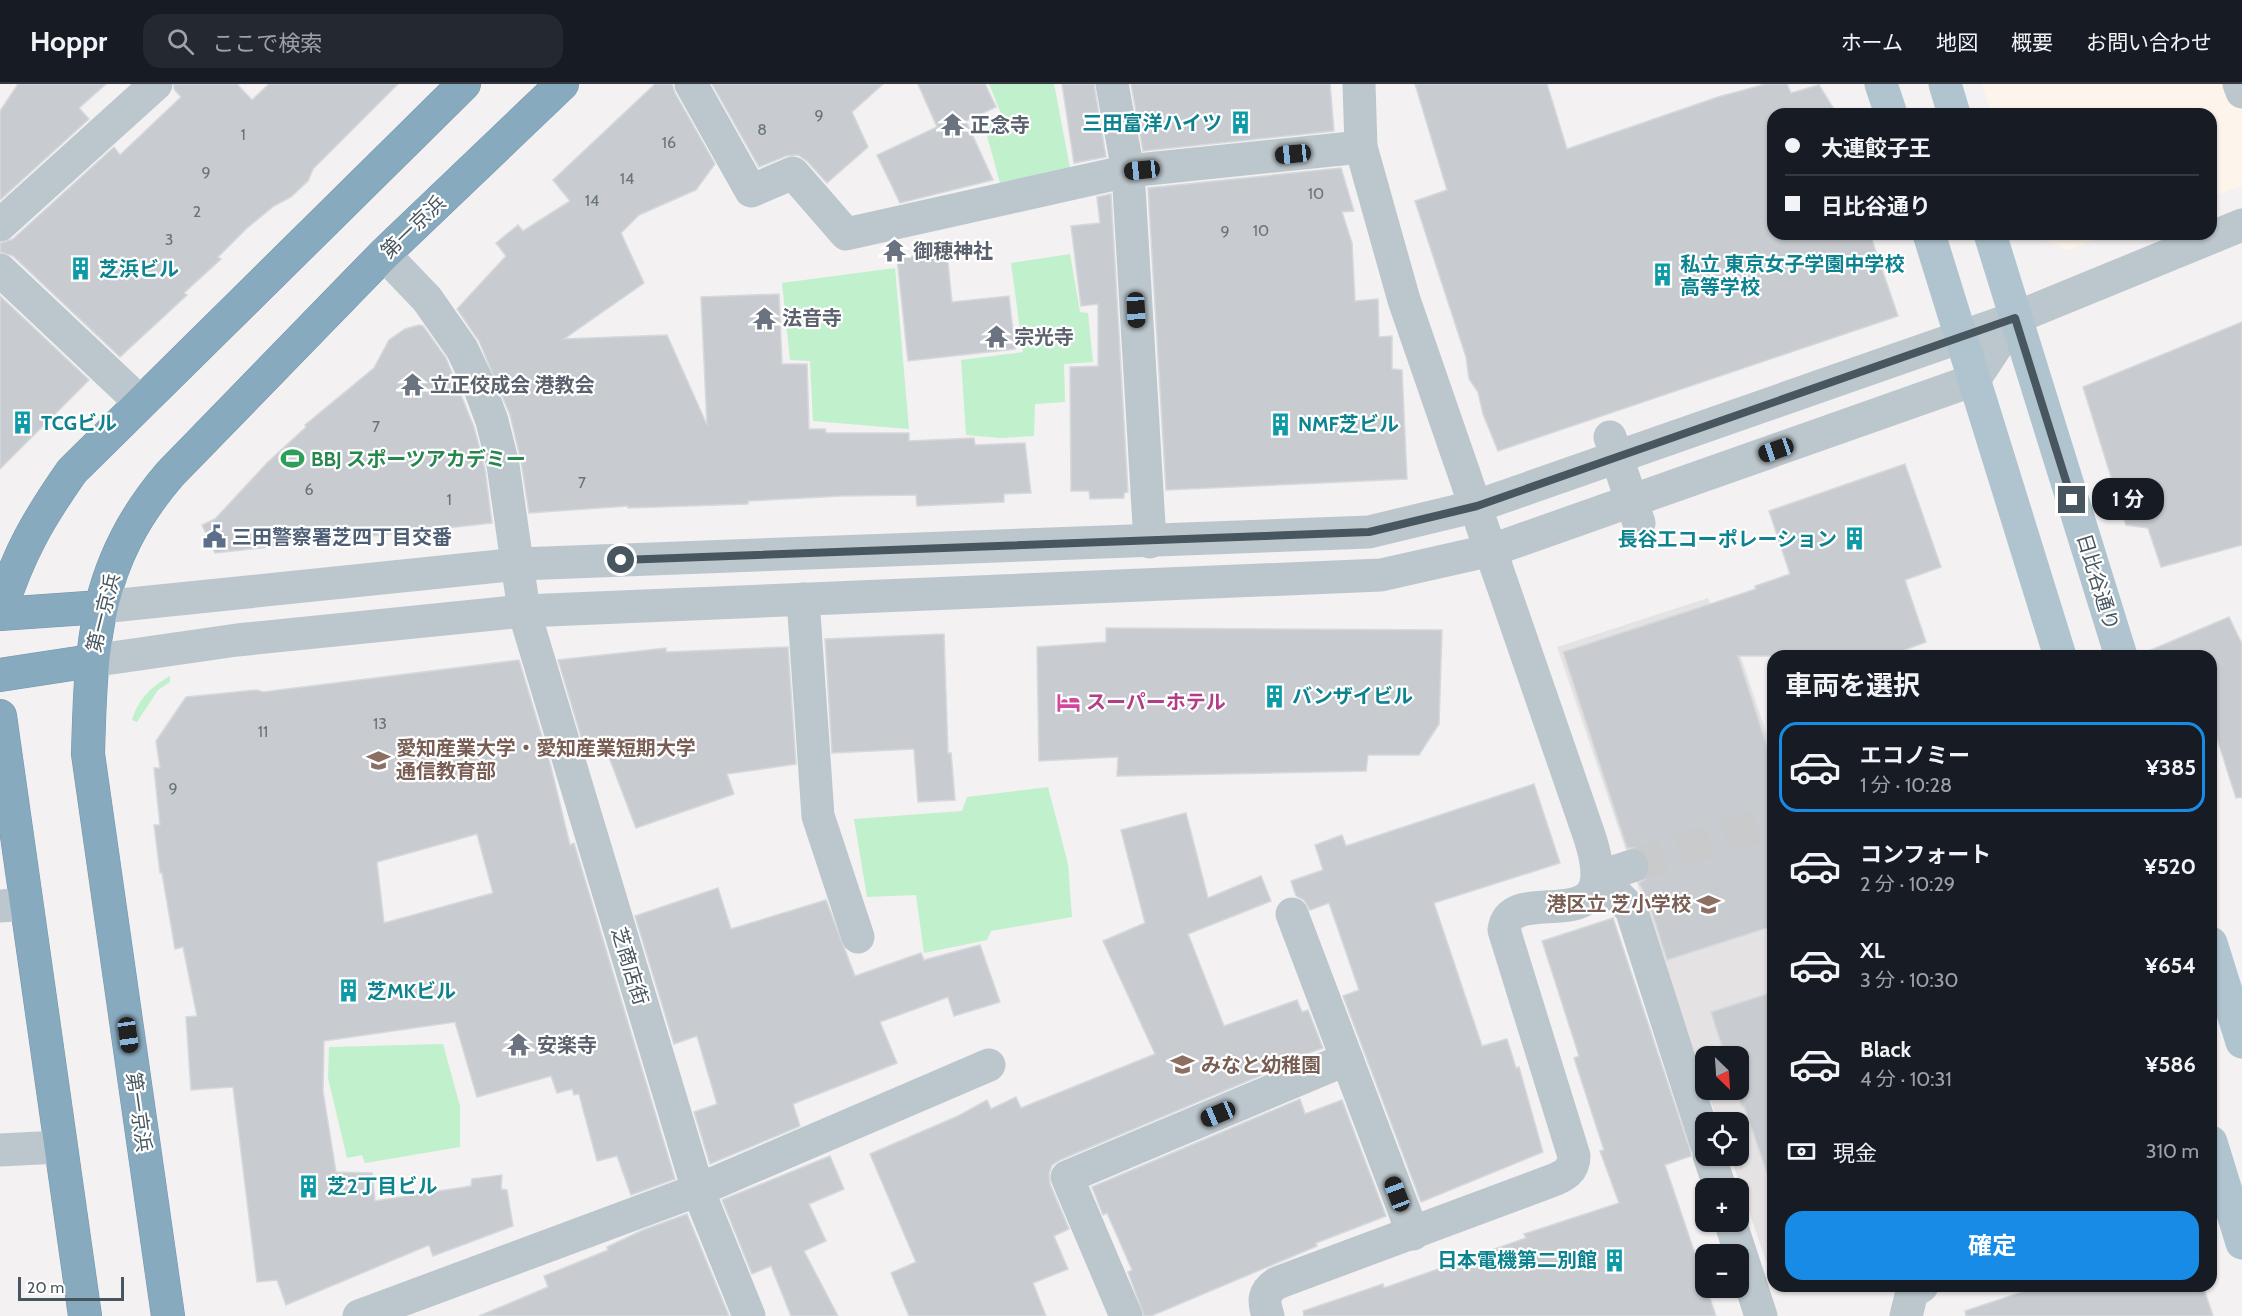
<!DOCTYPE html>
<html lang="ja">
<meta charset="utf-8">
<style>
body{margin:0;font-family:Cabin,"Noto Sans JP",sans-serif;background:#242831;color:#f1f3f6;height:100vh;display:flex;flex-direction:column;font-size:22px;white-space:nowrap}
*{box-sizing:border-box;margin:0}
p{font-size:20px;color:#9ea1a6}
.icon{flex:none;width:33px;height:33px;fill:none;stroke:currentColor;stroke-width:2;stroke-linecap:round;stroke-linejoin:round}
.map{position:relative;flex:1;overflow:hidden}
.sheet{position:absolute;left:1767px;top:566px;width:450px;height:642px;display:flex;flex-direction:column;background:#171b24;border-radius:18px;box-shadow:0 2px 4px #0004}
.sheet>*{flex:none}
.hud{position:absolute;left:1767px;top:24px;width:450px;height:132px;border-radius:18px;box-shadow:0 2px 4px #0004;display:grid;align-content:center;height:132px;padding:0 18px;background:#171b24}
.needle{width:39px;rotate:155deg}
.buttons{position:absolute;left:1695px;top:962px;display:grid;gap:12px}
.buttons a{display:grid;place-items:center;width:54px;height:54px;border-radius:12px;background:#171b24;box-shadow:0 2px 4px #0004;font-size:30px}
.scale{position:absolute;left:18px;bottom:15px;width:106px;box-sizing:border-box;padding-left:6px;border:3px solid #48575f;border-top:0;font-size:16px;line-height:21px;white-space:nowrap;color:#48575f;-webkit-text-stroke:4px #fff;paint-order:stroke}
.end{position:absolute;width:27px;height:27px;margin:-14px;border:8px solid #48575f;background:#fff;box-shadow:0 0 0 3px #fff}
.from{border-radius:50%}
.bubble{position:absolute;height:42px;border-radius:18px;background:#171b24;box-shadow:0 2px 4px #0004;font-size:20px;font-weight:700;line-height:42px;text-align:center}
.car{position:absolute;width:18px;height:36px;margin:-18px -9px;border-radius:8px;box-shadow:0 0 4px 2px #0007;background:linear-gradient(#222 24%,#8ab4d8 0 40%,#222 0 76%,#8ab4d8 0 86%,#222 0)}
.hud b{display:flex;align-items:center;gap:21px;height:57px;font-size:22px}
.hud b+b{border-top:2px solid #363941}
.hud i{width:15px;height:15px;background:#f1f3f6}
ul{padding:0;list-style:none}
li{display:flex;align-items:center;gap:18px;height:90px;margin:0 12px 9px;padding:0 6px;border:3px solid transparent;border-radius:18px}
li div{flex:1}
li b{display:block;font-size:22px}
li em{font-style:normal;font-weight:700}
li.on{border-color:#178be6}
li>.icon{width:54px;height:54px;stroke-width:1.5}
h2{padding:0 18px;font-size:27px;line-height:72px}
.pay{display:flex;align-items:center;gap:15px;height:66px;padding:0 18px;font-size:22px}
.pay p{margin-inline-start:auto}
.cta{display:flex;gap:12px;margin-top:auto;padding:12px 18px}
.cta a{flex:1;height:69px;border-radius:18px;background:#178be6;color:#fff;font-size:24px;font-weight:700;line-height:69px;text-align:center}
header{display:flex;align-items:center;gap:36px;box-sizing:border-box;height:84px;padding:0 30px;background:#171b24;border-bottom:2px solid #363941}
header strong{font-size:28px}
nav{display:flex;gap:33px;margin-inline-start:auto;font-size:21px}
.search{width:420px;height:54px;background:#242831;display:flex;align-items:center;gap:15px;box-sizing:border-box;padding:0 21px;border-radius:18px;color:#9ea1a6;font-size:22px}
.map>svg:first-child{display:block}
.commercial{fill:#fdf5eb}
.education{fill:#e4e2e3}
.green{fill:#c0f0cc}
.building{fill:#c8ccd0;stroke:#d5d8dc;stroke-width:1.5;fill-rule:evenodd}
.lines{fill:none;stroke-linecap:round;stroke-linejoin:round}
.minor-tunnel{stroke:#c8cacc;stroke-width:33;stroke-dasharray:33 16;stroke-linecap:butt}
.highway-casing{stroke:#7395ab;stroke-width:34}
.minor{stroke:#bcc7cd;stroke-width:33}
.major{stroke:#b0c4cf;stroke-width:33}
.highway{stroke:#88aabf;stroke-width:33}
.minor-bridge{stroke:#bcc7cd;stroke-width:33}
.route{stroke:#48575f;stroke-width:8}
.labels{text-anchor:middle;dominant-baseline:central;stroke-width:4.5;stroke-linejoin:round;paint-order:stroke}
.number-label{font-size:16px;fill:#68747b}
.culture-label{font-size:20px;font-weight:bold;fill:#0d838f;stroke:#fff;text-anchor:start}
.worship-label{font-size:20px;font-weight:bold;fill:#5b616d;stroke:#fff;text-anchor:start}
.street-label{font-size:20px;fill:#48575f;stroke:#fff}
.leisure-label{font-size:20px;font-weight:bold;fill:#27864d;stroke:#fff;text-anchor:start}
.service-label{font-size:20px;font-weight:bold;fill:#4e5e75;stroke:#fff;text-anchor:start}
.hotel-label{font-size:20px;font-weight:bold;fill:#b23c85;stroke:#fff;text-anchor:start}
.education-label{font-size:20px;font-weight:bold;fill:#785e54;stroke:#fff;text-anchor:start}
</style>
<header>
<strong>Hoppr</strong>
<div class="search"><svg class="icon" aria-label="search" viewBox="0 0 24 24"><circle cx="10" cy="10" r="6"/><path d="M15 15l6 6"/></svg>ここで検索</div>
<nav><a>ホーム</a><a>地図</a><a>概要</a><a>お問い合わせ</a></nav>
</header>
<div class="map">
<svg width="2242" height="1232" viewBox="0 0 2242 1232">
<rect width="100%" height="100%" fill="#f3f1f1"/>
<g class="commercial">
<path d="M1982 0H2242V102L2211 113V30H1992Z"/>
<path d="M2032 150H2111L2068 166Z"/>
</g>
<path class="education" d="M1708 514 1713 529 1725 525 1773 669V1198L1730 1071H1738V1038H1718L1707 1005H1738V972H1706L1705 1000 1557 563Z"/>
<g class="green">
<path d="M989 0H1054L1072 94 1003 110 983 37 1001 29Z"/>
<path d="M1070 170 1080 228 1088 229 1093 278 1064 280 1065 318 1035 320 1034 352 1000 354 966 351 961 276 1023 268 1011 179Z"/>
<path d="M895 184 909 345 813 337 810 277 790 276 782 199Z"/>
<path d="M170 592V598L158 606 137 638 132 636C139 614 151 603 170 592Z"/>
<path d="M1048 703 1068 780 1072 833 991 847 987 856 924 869 916 811 867 813 854 735 962 727 967 713Z"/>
<path d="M443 960 460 1022V1063L365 1079 362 1071 347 1074 328 994 329 963Z"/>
</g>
<g class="building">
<path d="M18 0H106L79 24 89 35 0 116V27Z"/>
<path d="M174 0H237L252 16 269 0H398L313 85 308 97 291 113 274 122 247 144 218 173 221 175 184 209 187 211 120 273 13 172 0 168V159L13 155 114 63 120 71 181 13 174 5Z"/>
<path d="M655 0H672L675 9 715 80 696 106 639 131 621 149 644 199 564 255 667 251 707 341 701 213 779 210 782 280H807L809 345H825L826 349H909V357L974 354 975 361 1025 359 1031 409 1004 410V418L917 422 916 411 841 412 748 417V420L628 424V422L529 429 521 377 510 331 479 257 457 225 506 172 496 159 518 141 523 147 570 117 553 96Z"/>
<path d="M712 0H883L852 28 868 63 827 99 807 77 798 71 786 72 759 83Z"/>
<path d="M918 0H985L996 23 966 37 993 96 900 119 877 71 937 43Z"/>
<path d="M1062 0H1094L1106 73 1074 79Z"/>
<path d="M1131 0H1330L1334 47 1143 67Z"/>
<path d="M1415 0H1547L1567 65 1718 13 1766 0H1787L1791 9 1819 1 1837 30H1773V150H1870L1898 232 1498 367 1483 330 1478 308 1469 295 1466 273 1415 117 1447 106Z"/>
<path d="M1341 84 1354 127 1342 128 1352 159 1355 217 1378 215 1379 253 1392 252V285L1402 286 1407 395 1166 406 1148 104Z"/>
<path d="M1111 110 1128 408 1124 409V414L1090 415 1089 407H1071L1070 283 1098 282V220L1081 222 1071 142 1100 139 1097 113Z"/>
<path d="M947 169 952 218 1009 212 1015 265 908 277 897 174Z"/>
<path d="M0 212 89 296 0 385Z"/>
<path d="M2242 238V461L2161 483 2148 444 2126 441 2083 303Z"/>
<path d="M419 241 423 242 446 274 474 343 485 385 492 439 215 469 202 441 215 435 267 379 306 343 305 341 374 284 389 256 405 245Z"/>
<path d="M1905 380 1941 483 1905 496 1926 558 1888 572H1738L1773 681V842L1667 876 1649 819 1639 799 1646 795 1650 786V776L1644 768 1636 764H1627L1563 568 1756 505 1755 502 1790 490 1769 427Z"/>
<path d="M2229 533 2242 560V713L2236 714 2211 636V572L2139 571Z"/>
<path d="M1106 544 1442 546 1439 640 1419 671H1368L1366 687 1117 692 1118 673 1039 677 1037 563 1106 558Z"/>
<path d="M944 550 948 669H951L955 716 918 718 914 665 832 669 825 555Z"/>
<path d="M788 563 796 680 727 690 734 710 636 744 604 660 585 666 558 576 666 564V568Z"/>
<path d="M519 576 550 679 570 761 574 759 675 1095 631 1111 617 1072 597 1077 579 1010 574 1011 572 1005 557 1009 551 992 477 1013 455 938 324 957 323 1007 336 1088 372 1089 375 1117 471 1102 472 1095 502 1091 501 1105 507 1106 513 1142 433 1172 429 1161 286 1221 277 1196 257 1198 233 1003 191 1006 186 933 197 932 183 863 175 865 162 789H160L154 741H160L154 684H160L156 657 186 613 257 606 263 608ZM477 750 493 809 384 839 377 778Z"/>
<path d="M1534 700 1560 779 1434 819 1482 962 1507 955 1516 984 1519 983 1543 1068 1421 1118 1343 912 1359 906 1329 819 1310 826 1304 816 1296 812 1291 797 1323 786 1315 761 1342 751 1346 762Z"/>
<path d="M1186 729 1208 814 1261 792 1271 817 1188 850 1224 942 1297 916 1302 928 1308 926 1323 964 1287 977 1288 980 1060 1076 1052 1081 1049 1090 1050 1100 1069 1145 1054 1152 1068 1185 1033 1199 1046 1232H909L891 1189 916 1178 870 1070 958 1032 987 1016 991 1025 1016 1013 1021 1024 1155 970 1103 857 1145 839 1121 746Z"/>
<path d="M718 804 731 845 826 816 855 892 921 869 924 876 980 861 1000 918 954 932 948 913 880 938 897 979 793 1020 800 1042 710 1080 694 1028 717 1020 697 952 674 960 635 832Z"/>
<path d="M1613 834 1691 1069V1072L1665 1081 1716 1232H1304L1303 1227 1383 1200 1384 1204 1526 1154 1524 1150 1619 1119 1600 1067 1604 1066 1574 974 1579 972 1542 857Z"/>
<path d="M1773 908V1091L1768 1092 1744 1022 1742 1023 1736 1005H1738V972H1725L1711 928Z"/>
<path d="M1300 1015 1305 1030 1342 1016 1386 1132 1316 1159 1317 1162 1151 1232H1144L1128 1188 1132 1186 1107 1129 1103 1131 1092 1103Z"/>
<path d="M830 1072 844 1105 809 1120 826 1157 804 1167 838 1232H791L771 1182 752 1190 722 1116Z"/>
<path d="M687 1130 729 1232H479L548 1203 544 1192 608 1166 607 1163 643 1146Z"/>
<path d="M2040 1202H2203L2213 1232H1966L1965 1227Z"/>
</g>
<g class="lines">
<path class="minor-tunnel" d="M1632 782 1773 737"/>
<defs>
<g id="highway">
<path d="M0 527C19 469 37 437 72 387L464 0"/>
<path d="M0 530 101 523"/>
<path d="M0 591 91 577"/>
<path d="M0 632 85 1232"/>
<path d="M168 1232 88 670C91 559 94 478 170 390L384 170 562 0"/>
</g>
</defs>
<use href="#highway" class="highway-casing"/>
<g class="minor">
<path d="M691 0 751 107 793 89 846 150 1128 87 1361 63"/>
<path d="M1112 0 1128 87 1150 458"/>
<path d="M2239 0 2242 8"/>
<path d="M0 141 156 0"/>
<path d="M384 170 427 215 462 265 478 299 492 337 503 381 524 527 698 1106 749 1232"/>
<path d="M0 186 141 319"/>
<path d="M803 515 818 732 858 853"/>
<path d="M101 523 519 480 1369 448 1477 422 2015 234 2242 141"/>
<path d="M91 577 237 556 524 527 1381 491 1492 466 1974 296 2015 234"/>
<path d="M1632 782 1599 793 1631 825 1706 1059"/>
<path d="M0 822 26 820"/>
<path d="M1292 830 1413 1150"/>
<path d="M0 1066 59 1063"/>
<path d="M1709 1071 1720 1104"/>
<path d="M1730 1137 1761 1232"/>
<path d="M359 1232 698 1106 989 981"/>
<path d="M1126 1232 1067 1093 1347 975"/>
<path d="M1268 1232C1263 1217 1263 1208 1277 1199L1551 1097C1564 1092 1574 1087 1574 1072L1504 846C1511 793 1628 866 1589 751L1404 216 1361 63 1359 0"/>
<path d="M1906 1232 1912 1208 1922 1202"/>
</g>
<g class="major">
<path d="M1881 0 1891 30"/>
<path d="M1945 0 1954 30"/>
<path d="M1929 150 2060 572"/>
<path d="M1990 150 2121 572"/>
<path d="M2211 859 2242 958"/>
<path d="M2211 1058 2242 1159"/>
</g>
<use href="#highway" class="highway"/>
<path class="minor-bridge" d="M1610 353 1639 439"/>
</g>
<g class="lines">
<path class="route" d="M621 476 1369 448 1477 422 2015 234 2072 416"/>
</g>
<defs>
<symbol id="building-bare" viewBox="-9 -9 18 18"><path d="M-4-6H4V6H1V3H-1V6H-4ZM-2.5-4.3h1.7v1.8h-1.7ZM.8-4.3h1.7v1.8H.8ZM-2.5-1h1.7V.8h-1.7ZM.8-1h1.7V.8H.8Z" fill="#0f9aa8" stroke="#fff" stroke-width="2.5" paint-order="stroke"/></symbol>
<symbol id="temple-bare" viewBox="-9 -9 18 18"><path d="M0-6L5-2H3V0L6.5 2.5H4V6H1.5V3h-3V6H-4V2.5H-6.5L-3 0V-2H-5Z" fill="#6b7280" stroke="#fff" stroke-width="2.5" paint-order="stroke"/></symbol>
<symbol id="stadium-bare" viewBox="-9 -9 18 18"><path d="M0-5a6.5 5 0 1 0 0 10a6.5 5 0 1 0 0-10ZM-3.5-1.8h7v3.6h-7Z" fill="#2e9e5b" stroke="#fff" stroke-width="2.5" paint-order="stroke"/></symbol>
<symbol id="civic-bare" viewBox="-9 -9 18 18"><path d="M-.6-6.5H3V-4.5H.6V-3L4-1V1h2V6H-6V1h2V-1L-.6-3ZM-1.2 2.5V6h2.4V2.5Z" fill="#5c6f8a" stroke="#fff" stroke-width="2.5" paint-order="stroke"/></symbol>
<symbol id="hotel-bare" viewBox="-9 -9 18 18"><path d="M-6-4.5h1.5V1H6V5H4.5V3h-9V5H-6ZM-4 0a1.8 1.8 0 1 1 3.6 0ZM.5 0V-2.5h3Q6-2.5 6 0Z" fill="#d1479c" stroke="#fff" stroke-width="2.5" paint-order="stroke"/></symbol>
<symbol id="university-bare" viewBox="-9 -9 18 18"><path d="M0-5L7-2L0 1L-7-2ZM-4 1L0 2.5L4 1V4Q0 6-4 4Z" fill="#8d6e63" stroke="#fff" stroke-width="2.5" paint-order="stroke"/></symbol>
<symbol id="school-bare" viewBox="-9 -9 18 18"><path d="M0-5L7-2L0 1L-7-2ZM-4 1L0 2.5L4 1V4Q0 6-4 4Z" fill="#8d6e63" stroke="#fff" stroke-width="2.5" paint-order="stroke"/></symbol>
</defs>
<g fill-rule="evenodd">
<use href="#building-bare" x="1224" y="22" width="33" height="33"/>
<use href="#temple-bare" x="936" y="24" width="33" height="33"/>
<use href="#temple-bare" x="878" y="150" width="33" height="33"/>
<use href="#building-bare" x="64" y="168" width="33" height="33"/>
<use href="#building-bare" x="1646" y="174" width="33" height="33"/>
<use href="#temple-bare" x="748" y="218" width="33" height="33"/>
<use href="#temple-bare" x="980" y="236" width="33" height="33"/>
<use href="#temple-bare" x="396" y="284" width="33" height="33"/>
<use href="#building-bare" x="6" y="322" width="33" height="33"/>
<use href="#building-bare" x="1264" y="324" width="33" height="33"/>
<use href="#stadium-bare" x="276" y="358" width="33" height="33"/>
<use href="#civic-bare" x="198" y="436" width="33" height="33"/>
<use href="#building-bare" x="1838" y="438" width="33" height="33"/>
<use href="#building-bare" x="1258" y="596" width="33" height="33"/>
<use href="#hotel-bare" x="1052" y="602" width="33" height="33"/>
<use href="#university-bare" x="362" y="660" width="33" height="33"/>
<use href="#school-bare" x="1692" y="804" width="33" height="33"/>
<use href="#building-bare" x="332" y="890" width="33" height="33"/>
<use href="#temple-bare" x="502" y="944" width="33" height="33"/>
<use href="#school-bare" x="1166" y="964" width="33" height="33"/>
<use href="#building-bare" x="292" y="1086" width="33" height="33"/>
<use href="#building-bare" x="1598" y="1160" width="33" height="33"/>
</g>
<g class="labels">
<g class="number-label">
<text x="819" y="31">9</text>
<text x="762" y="45">8</text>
<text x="243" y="50">1</text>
<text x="669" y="58">16</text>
<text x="206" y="88">9</text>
<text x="627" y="94">14</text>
<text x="1316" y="109">10</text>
<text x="592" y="116">14</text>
<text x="197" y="127">2</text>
<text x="1261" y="146">10</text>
<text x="1225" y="147">9</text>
<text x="169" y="155">3</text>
<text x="376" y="342">7</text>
<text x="582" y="398">7</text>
<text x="309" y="405">6</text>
<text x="449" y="415">1</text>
<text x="380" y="639">13</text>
<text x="263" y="647">11</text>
<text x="173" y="704">9</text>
</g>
<g class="culture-label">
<text x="1222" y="39" text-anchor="end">三田富洋ハイツ</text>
<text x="1680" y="180">私立 東京女子学園中学校<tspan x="1680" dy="23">高等学校</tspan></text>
<text x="99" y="185">芝浜ビル</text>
<text x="41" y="339">TCGビル</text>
<text x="1298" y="340">NMF芝ビル</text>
<text x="1837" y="455" text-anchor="end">長谷工コーポレーション</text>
<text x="1292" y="612">バンザイビル</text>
<text x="367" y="907">芝MKビル</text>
<text x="327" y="1102">芝2丁目ビル</text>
<text x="1597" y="1176" text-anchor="end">日本電機第二別館</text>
</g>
<g class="worship-label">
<text x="970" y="41">正念寺</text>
<text x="913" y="167">御穂神社</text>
<text x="782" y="234">法音寺</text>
<text x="1014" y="253">宗光寺</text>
<text x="430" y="301">立正佼成会 港教会</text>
<text x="537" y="961">安楽寺</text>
</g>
<g class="street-label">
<text transform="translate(413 143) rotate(-44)">第一京浜</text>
<text transform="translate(2098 498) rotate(73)">日比谷通り</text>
<text transform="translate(103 529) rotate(-76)">第一京浜</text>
<text transform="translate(630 882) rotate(73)">芝商店街</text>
<text transform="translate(139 1028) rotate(82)">第一京浜</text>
</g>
<g class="leisure-label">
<text x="311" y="375">BBJ スポーツアカデミー</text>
</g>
<g class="service-label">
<text x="232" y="453">三田警察署芝四丁目交番</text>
</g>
<g class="hotel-label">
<text x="1086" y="618">スーパーホテル</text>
</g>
<g class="education-label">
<text x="396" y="664">愛知産業大学・愛知産業短期大学<tspan x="396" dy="23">通信教育部</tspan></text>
<text x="1691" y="820" text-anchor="end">港区立 芝小学校</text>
<text x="1201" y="981">みなと幼稚園</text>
</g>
</g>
</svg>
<div class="buttons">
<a><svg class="needle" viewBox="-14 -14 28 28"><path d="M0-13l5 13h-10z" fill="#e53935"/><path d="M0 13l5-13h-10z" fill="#9ea1a6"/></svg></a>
<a><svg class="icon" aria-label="locate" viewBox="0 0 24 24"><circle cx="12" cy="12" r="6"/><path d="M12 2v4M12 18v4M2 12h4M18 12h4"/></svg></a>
<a>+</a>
<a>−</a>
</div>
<div class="scale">20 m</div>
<i class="end from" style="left:621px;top:476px"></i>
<i class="end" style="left:2072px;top:416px"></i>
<div class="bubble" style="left:2092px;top:394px;width:72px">1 分</div>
<i class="car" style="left:1293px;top:70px;rotate:264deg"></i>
<i class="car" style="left:1142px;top:86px;rotate:264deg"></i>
<i class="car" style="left:1136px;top:226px;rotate:177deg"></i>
<i class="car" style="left:1776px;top:366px;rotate:251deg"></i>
<i class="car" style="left:128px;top:951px;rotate:172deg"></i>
<i class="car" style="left:1218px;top:1030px;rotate:247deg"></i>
<i class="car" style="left:1397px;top:1110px;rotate:339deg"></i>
<div class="hud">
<b><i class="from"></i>大連餃子王</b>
<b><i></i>日比谷通り</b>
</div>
<section class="sheet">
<h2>車両を選択</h2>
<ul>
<li class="on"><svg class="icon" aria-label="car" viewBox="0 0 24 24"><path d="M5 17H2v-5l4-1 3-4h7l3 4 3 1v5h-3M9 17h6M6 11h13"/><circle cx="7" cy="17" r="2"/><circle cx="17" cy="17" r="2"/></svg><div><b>エコノミー</b><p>1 分 · 10:28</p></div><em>¥385</em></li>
<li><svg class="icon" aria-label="car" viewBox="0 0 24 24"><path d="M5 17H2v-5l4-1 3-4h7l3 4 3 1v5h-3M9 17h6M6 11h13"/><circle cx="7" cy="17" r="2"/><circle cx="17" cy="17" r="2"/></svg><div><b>コンフォート</b><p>2 分 · 10:29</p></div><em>¥520</em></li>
<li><svg class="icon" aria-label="car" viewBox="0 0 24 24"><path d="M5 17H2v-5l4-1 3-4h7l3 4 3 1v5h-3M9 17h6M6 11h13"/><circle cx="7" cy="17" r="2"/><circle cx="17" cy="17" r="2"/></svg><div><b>XL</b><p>3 分 · 10:30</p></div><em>¥654</em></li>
<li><svg class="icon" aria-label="car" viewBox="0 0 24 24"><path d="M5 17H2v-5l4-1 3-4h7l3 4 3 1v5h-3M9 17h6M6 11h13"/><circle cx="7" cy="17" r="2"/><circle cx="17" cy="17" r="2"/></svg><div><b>Black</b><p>4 分 · 10:31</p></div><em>¥586</em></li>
</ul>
<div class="pay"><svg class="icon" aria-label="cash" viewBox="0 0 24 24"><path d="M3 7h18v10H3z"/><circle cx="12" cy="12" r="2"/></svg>現金<p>310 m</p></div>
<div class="cta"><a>確定</a></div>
</section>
</div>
